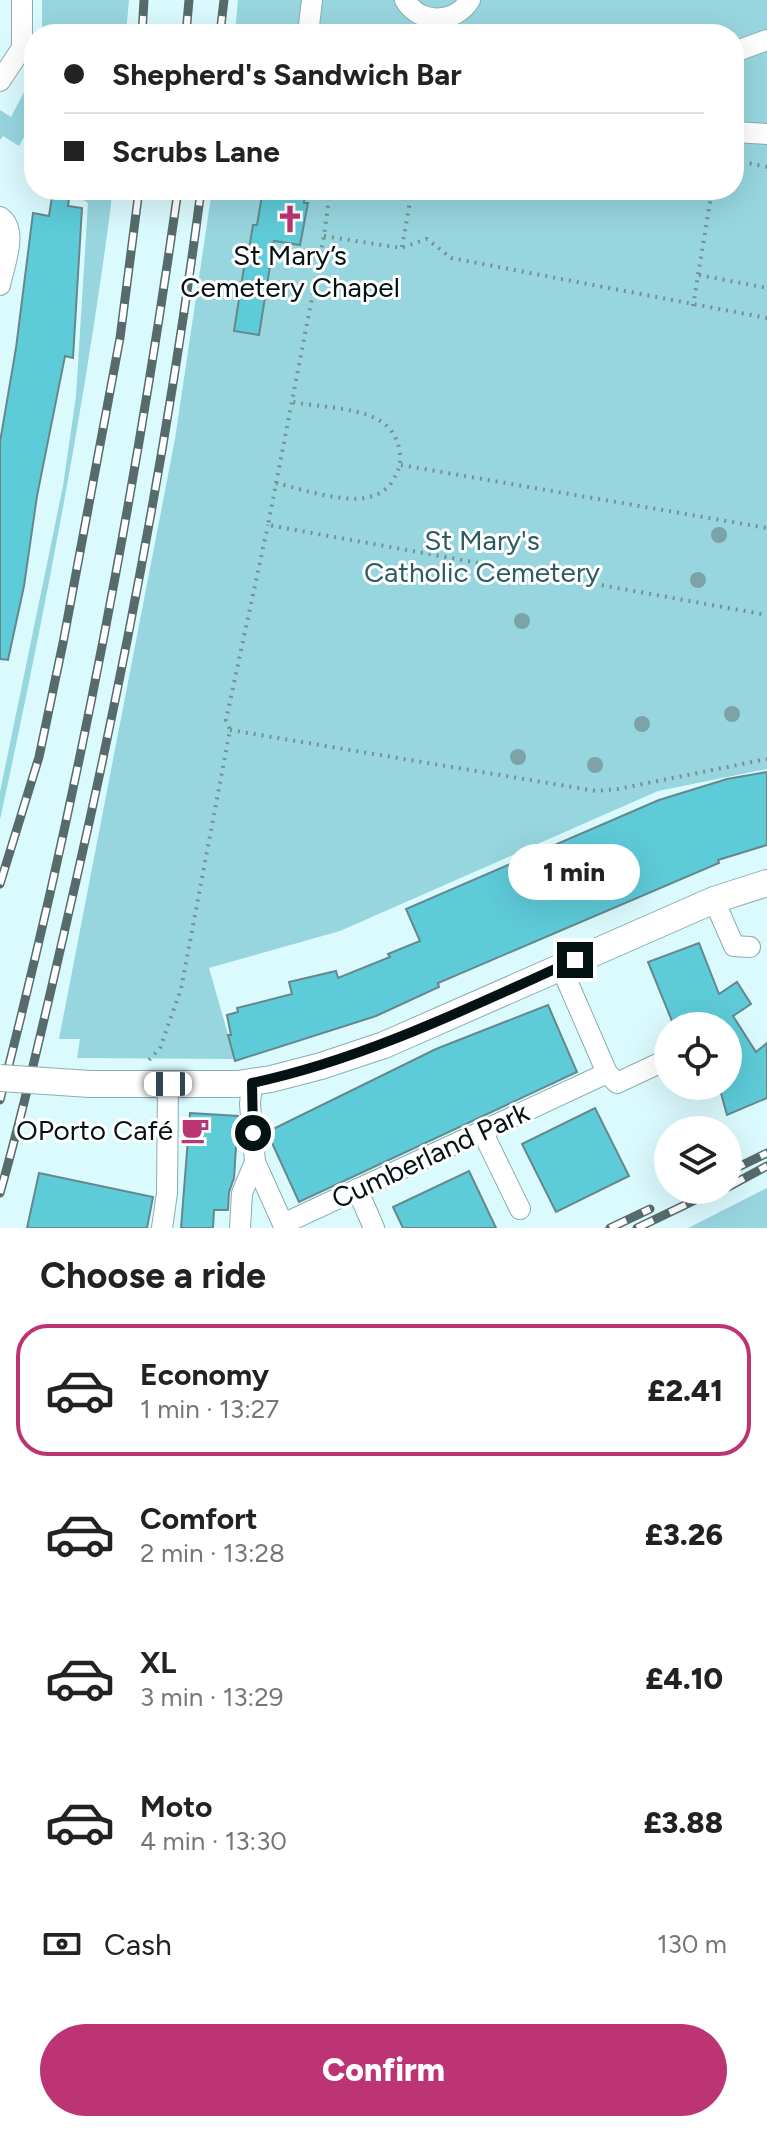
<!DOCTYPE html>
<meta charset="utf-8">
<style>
body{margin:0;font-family:Figtree,sans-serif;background:#f6f6f6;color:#222;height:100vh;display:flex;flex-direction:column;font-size:30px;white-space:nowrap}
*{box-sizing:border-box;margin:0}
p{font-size:26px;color:#767676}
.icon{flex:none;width:44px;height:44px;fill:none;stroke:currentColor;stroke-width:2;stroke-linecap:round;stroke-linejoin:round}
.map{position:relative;height:1228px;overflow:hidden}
.sheet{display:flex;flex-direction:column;background:#fff;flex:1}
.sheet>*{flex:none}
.guide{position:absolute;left:24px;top:24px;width:720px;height:176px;border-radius:32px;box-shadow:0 8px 32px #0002;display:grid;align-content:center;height:176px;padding:0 40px;background:#fff}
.buttons{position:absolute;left:654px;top:1012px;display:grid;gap:16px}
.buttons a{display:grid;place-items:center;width:88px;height:88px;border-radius:50%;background:#fff;box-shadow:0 8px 32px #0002;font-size:40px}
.end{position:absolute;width:36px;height:36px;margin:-18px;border:10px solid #051213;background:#fff;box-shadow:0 0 0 4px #fff}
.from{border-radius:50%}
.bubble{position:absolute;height:56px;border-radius:28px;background:#fff;box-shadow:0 8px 32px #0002;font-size:26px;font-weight:800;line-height:56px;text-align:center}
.car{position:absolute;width:24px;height:48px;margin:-24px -12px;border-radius:10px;box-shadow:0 0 6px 2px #0007;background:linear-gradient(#fff 24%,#345 0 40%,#fff 0 76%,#345 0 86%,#fff 0)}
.guide b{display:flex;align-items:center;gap:28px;height:76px;font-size:30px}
.guide b+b{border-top:2px solid #e0e0e0}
.guide i{width:20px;height:20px;background:#222}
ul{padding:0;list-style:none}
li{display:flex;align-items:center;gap:24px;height:132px;margin:0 16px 12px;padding:0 24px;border:4px solid transparent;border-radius:32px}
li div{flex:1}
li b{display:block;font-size:30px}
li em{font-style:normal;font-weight:800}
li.selected{border-color:#bc3473}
li>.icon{width:72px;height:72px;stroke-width:1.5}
h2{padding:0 40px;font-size:36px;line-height:96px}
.pay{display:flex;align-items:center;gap:20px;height:88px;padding:0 40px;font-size:30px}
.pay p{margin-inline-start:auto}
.button{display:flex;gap:16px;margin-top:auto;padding:16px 40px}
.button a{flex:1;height:92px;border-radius:48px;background:#bc3473;color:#fff;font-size:32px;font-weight:800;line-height:92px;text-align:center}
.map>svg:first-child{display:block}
.green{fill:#97d6df}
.building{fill:#5ecbd9;stroke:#65888d;stroke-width:2}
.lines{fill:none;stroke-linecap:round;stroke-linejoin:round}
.minor-casing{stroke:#89adb2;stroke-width:22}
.major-casing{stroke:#89adb2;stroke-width:28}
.path{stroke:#788f92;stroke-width:4;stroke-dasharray:2 6;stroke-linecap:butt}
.minor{stroke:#fff;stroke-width:20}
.major{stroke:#fff;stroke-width:26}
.rail-casing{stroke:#576b6d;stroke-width:9}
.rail{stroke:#fff;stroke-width:6;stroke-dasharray:18;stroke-linecap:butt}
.major-bridge-casing{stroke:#89adb2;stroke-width:28;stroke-linecap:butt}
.major-bridge{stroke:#fff;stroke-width:26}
.tree{fill:#7ba3a8}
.route{stroke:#051213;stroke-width:10}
.labels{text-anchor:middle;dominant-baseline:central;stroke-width:6;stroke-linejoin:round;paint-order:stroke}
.poi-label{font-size:28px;fill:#051213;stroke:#fff}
.park-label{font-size:28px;fill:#2c5b61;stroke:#fff}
.street-label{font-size:28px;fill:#051213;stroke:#fff}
</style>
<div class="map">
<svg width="767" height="1228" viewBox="0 0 767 1228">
<rect width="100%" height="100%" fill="#dbfafe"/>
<g class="green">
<path d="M42 0H129L126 34H42Z"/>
<path d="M238 0H767V769L658 791 340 931 209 968 235 1059 77 1058 80 1039H59L175 439 212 190H734V34H235Z"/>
<path d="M34 73V134L28 130 19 146 3 136 0 140V110L11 117Z"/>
<path d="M74 190H112L111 205C84 412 44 616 0 820V792L63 486 76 396 88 203 73 193Z"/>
<path d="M767 1188V1228H688Z"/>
</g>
<g class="building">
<path d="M53 190 70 192 68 206 82 208 73 358 65 356 37 496 24 586 8 660 0 659V442L16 348 33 213 49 216Z"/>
<path d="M263 190H306L304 203H308L300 245 274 241 259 335 234 331 245 261H247L253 225H257Z"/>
<path d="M767 772V845L718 860 719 863 438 983 439 987 376 1016 235 1061 228 1035H231L227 1015 238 1012 237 1008 292 994 289 982 336 971 338 978 390 957 388 954 420 941 406 909 659 800 727 779Z"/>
<path d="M699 943 719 994 737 982 751 1004 733 1016 756 1052 767 1043V1098L727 1115 719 1086H728V1026H674L648 962Z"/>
<path d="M548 1005 577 1072 299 1202 267 1132 436 1049Z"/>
<path d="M595 1108 629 1176 556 1212 522 1144Z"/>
<path d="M190 1113 238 1116 234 1178 229 1192 228 1210H214L213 1228H181Z"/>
<path d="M469 1171 496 1228H403L393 1207Z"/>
<path d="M39 1173 153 1197 147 1228H27Z"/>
</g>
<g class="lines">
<defs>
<g id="minor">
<path d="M405 0C420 25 455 24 470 0"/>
<path d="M308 34 312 0"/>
<path d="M734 52 767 40"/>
<path d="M0 81 22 48V0"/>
<path d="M734 132 767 134"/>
<path d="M0 217C19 230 4 265 0 285"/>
<path d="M714 900 734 946 750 947"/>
<path d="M607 1073 617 1083 664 1061"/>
<path d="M252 1083 250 1104 255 1162 283 1224 607 1073 561 967"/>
<path d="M482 1131 520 1209"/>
<path d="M357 1189 374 1228"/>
<path d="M162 1228 167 1193 168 1084"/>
<path d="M240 1228 242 1193 255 1162"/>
</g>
<path id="major" d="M90 1084H238L271 1079 321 1066 384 1045 714 900 767 883"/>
</defs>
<use href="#minor" class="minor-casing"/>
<use href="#major" class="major-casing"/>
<g class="path">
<path d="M734 160 767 167"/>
<path d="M330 190 324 236 268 525 767 615"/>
<path d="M324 236 401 248 427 239 451 258 767 318"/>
<path d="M402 247 412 190"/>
<path d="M699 275 767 288"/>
<path d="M693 306 712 190"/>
<path d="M401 465 767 528"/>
<path d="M276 483C308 490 370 515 392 482 398 471 401 466 400 453 398 439 391 426 377 419 353 407 319 407 293 402"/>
<path d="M230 730 596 791 618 789 767 759"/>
<path d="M149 1060 160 1048 181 989 230 730 226 720 268 525"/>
</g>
<use href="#minor" class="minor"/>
<use href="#major" class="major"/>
<defs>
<g id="rail">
<path d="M142 34 144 0"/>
<path d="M186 34 189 0"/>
<path d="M220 34 224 0"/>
<path d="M0 884 39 757 63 643 120 338 139 190"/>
<path d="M0 1100C77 801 135 496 178 190"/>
<path d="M728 1172 767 1153"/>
<path d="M728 1187 767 1166"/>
<path d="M0 1193C29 1090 52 985 76 881 128 653 171 422 201 190"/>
<path d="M610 1228 650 1209"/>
<path d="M637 1228 716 1190"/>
</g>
</defs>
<use href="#rail" class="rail-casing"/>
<use href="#rail" class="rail"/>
<defs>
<path id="major-bridge" d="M0 1078 90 1084"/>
</defs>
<use href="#major-bridge" class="major-bridge-casing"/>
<use href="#major-bridge" class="major-bridge"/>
</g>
<g class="tree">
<circle cx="719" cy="535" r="8"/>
<circle cx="698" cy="580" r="8"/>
<circle cx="522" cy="621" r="8"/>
<circle cx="732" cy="714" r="8"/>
<circle cx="642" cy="724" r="8"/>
<circle cx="518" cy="757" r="8"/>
<circle cx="595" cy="765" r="8"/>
</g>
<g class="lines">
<path class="route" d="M253 1133 252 1083C365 1059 470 1007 575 960"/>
</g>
<defs>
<symbol id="church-bare" viewBox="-9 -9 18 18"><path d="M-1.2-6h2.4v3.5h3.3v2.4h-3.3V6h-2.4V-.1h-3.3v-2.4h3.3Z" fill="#bc3473" stroke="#fff" stroke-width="2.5" paint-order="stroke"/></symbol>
<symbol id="cafe-bare" viewBox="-9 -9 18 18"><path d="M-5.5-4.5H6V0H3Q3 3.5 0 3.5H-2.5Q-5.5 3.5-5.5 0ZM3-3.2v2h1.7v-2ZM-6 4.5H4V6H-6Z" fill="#bc3473" stroke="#fff" stroke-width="2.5" paint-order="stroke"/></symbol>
</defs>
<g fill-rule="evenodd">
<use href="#church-bare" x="270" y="199" width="40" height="40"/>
<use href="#cafe-bare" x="175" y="1110" width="40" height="40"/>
</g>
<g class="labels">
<g class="poi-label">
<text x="290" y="255">St Mary’s<tspan x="290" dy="32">Cemetery Chapel</tspan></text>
<text x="173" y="1130" text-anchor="end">OPorto Café</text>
</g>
<g class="park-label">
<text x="482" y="540">St Mary's<tspan x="482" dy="32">Catholic Cemetery</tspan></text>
</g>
<g class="street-label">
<text transform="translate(430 1155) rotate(-25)">Cumberland Park</text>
</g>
</g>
</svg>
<div class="buttons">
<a><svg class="icon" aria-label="locate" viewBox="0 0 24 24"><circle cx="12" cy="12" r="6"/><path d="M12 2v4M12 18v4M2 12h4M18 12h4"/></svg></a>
<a><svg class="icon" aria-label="layers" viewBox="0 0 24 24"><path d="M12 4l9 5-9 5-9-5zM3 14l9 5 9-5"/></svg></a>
</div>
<i class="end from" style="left:253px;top:1133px"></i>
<i class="end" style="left:575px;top:960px"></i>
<div class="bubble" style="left:508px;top:844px;width:132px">1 min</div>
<i class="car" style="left:168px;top:1084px;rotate:270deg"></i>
<div class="guide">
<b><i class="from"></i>Shepherd's Sandwich Bar</b>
<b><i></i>Scrubs Lane</b>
</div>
</div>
<section class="sheet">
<h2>Choose a ride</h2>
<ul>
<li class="selected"><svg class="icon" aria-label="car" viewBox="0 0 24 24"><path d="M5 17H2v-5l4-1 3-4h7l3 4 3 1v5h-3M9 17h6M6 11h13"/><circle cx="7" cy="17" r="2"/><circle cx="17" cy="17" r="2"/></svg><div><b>Economy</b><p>1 min · 13:27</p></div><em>£2.41</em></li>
<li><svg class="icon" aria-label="car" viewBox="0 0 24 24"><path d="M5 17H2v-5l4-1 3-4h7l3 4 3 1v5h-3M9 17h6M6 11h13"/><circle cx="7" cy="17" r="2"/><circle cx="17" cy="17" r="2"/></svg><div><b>Comfort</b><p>2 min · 13:28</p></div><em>£3.26</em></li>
<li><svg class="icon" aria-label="car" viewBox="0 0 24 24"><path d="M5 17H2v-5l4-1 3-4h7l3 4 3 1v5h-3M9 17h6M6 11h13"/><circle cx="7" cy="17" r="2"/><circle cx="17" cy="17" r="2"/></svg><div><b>XL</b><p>3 min · 13:29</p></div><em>£4.10</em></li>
<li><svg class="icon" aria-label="car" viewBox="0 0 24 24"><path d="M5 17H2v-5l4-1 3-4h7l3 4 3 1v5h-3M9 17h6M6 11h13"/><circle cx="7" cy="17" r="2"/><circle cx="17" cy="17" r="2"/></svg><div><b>Moto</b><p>4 min · 13:30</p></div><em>£3.88</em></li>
</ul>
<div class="pay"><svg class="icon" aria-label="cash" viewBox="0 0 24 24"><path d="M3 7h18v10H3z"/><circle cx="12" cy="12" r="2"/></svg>Cash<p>130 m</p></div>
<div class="button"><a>Confirm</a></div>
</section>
